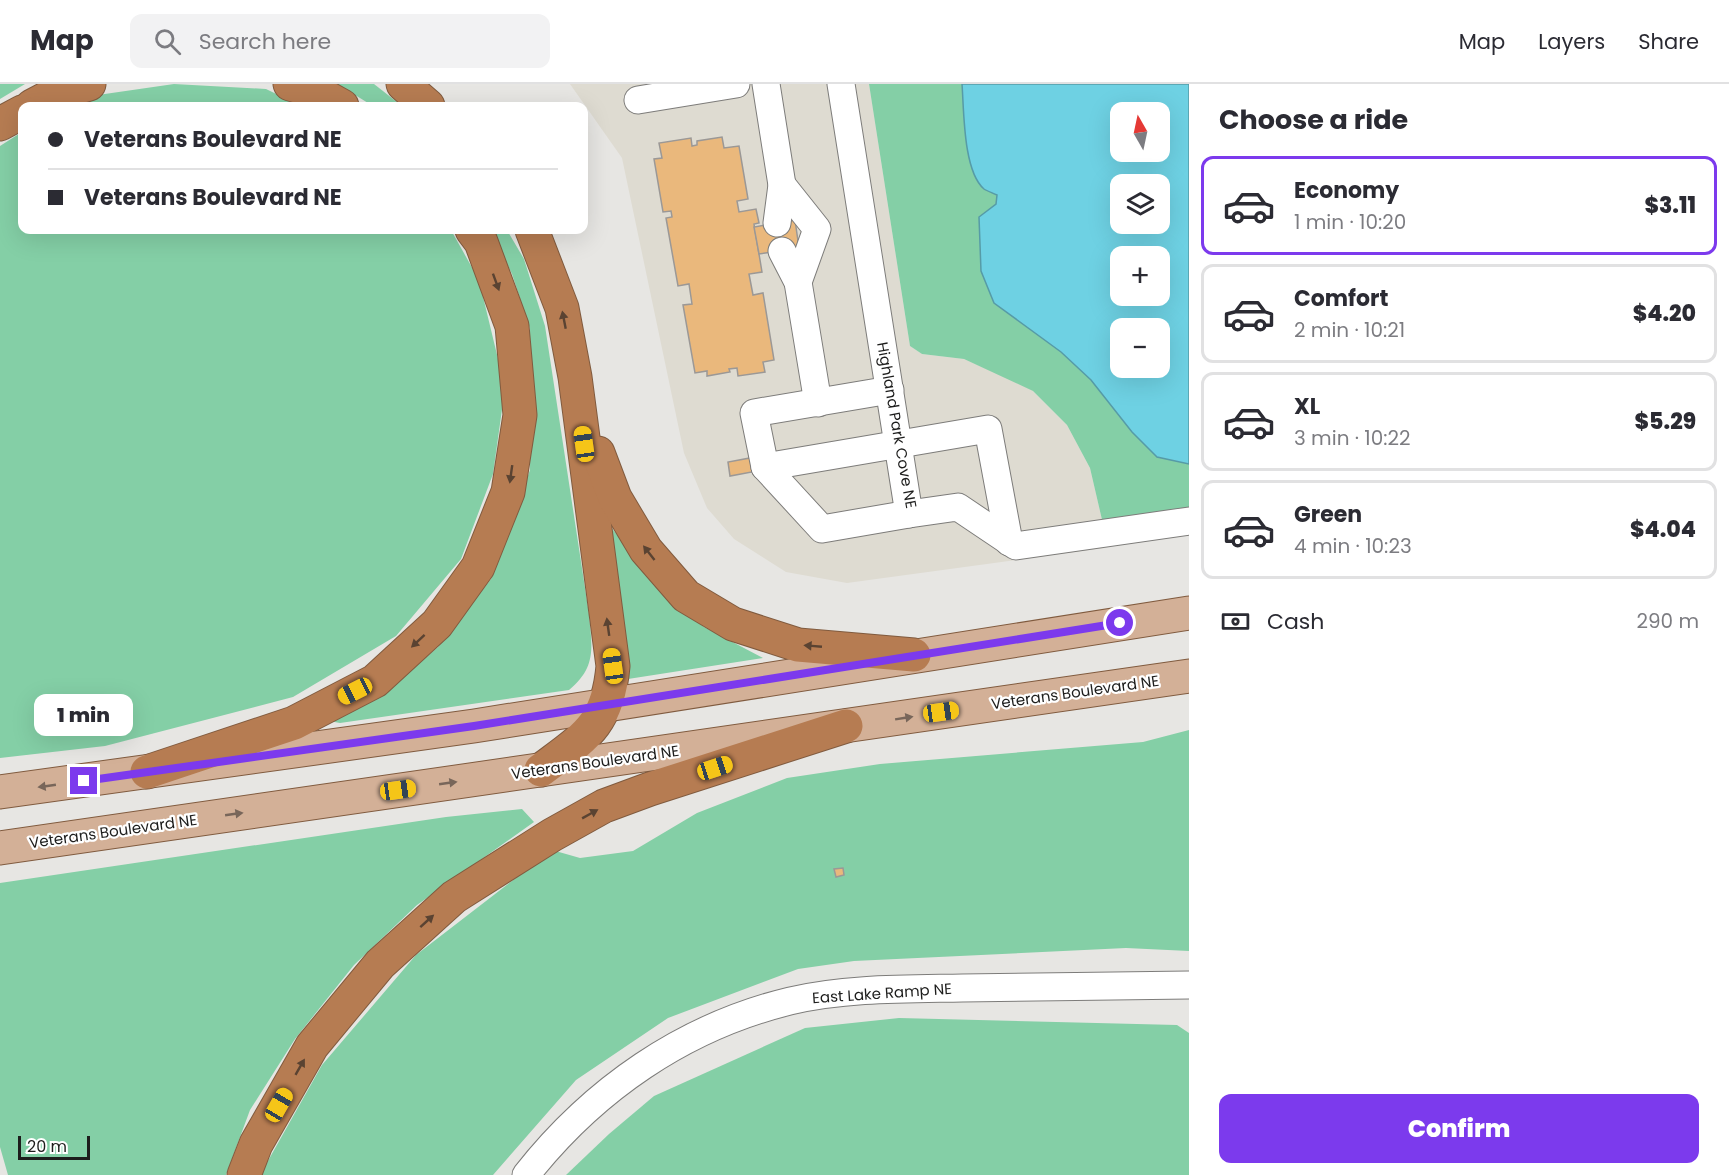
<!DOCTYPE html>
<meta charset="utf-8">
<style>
body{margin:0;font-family:Poppins,sans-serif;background:#f2f2f3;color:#2b2b33;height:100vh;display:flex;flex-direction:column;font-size:22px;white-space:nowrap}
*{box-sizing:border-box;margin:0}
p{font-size:20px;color:#7c7c81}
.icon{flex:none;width:33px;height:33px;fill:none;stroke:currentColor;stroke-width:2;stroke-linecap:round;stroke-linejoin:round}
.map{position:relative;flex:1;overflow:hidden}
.sheet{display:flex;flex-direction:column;background:#fff;width:540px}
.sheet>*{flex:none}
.hud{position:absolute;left:18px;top:18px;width:570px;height:132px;border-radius:12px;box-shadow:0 6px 24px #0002;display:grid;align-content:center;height:132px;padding:0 30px;background:#fff}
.needle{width:39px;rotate:351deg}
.fabs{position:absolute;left:1110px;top:18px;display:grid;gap:12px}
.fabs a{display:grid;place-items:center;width:60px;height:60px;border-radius:12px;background:#fff;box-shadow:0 6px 24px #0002;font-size:30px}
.scale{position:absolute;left:18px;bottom:15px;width:72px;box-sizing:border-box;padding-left:6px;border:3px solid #1d1d1c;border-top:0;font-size:16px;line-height:21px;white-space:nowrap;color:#1d1d1c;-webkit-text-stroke:4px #fff;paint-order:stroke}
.end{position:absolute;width:27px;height:27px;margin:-14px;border:8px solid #7c3aed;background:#fff;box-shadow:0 0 0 3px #fff}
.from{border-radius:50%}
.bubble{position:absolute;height:42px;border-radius:12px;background:#fff;box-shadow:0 6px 24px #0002;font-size:20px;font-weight:800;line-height:42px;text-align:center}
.car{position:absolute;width:18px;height:36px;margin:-18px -9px;border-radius:8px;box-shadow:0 0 4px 2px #0007;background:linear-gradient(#f5c518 24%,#345 0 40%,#f5c518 0 76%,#345 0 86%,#f5c518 0)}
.hud b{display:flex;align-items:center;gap:21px;height:57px;font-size:22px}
.hud b+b{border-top:2px solid #e1e1e2}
.hud i{width:15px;height:15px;background:#2b2b33}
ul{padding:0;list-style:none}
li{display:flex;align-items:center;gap:18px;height:99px;margin:0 12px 9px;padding:0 18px;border:3px solid #e1e1e2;border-radius:12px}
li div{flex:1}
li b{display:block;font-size:22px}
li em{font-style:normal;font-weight:800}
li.on{border-color:#7c3aed}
li>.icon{width:54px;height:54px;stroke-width:1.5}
h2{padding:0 30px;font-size:27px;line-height:72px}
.pay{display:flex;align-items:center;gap:15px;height:66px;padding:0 30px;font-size:22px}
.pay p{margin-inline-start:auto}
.action{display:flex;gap:12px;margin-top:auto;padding:12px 30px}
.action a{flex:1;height:69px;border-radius:12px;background:#7c3aed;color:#fff;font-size:24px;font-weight:800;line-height:69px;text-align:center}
header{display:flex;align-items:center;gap:36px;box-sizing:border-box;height:84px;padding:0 30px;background:#fff;border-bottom:2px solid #e1e1e2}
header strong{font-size:28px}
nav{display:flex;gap:33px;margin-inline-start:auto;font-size:21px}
.search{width:420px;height:54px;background:#f2f2f3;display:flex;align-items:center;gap:15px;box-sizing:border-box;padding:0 21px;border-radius:12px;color:#7c7c81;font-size:22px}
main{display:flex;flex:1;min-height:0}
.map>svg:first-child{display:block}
.built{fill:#dedbd1}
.green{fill:#84cfa6;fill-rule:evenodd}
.water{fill:#6ed1e3;stroke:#569ba7;stroke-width:1.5;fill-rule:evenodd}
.building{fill:#eab87c;stroke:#9b9896;stroke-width:1.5}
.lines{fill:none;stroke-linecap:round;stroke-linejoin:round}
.minor-casing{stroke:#7d7c7a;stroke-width:29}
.major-casing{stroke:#805b3f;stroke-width:35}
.highway-casing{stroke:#805b3f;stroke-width:35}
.minor{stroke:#fff;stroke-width:27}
.major{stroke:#d3b097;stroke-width:33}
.highway{stroke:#b67c52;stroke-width:33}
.oneway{fill:#5a4332}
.oneway2{fill:#78665a}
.route{stroke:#7c3aed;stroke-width:8}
.labels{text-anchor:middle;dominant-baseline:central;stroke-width:4.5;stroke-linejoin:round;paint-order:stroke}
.street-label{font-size:15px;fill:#1d1d1c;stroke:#fff}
</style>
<header>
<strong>Map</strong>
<div class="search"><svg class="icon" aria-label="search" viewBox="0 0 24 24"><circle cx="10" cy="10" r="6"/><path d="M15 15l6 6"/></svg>Search here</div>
<nav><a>Map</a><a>Layers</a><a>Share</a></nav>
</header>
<main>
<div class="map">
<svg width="1189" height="1091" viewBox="0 0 1189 1091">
<rect width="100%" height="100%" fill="#e7e6e3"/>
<path class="built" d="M570 0H869L910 262 922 270 964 275 1016 298 1033 307 1067 341 1090 384 1103 440 1104 464 847 499 786 488 734 455 707 424 684 369 622 74Z"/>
<g class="green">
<path d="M0 0H25L0 15Z"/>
<path d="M174 0 266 5 301 22H71L91 12Z"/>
<path d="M337 0H374L402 22H373Z"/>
<path d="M869 0H1189V427L1103 440 1090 384 1067 341 1033 307 964 275 922 270 910 262ZM1120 28H1160V68H1120ZM1120 100H1160V140H1120ZM1120 172H1160V212H1120ZM1120 244H1160V284H1120Z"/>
<path d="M22 48V146H451L479 196 505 304 493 390 461 475 396 552 293 613 105 662 0 674V62Z"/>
<path d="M490 146H507L524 175 545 242 589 530C592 563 597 583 569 606L340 639 324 636 384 610 438 563 491 495 530 386V245L512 190Z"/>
<path d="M607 438 664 511 704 543 763 574 628 595Z"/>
<path d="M1189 646V867L1126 864 854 877 798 885 668 934 576 996 493 1091H260L322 981 416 871 552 766 580 774 633 767 697 729 787 694 880 680 1143 658Z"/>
<path d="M522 725 534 738 417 821 354 881 295 955 250 1026 226 1091H8L0 1063V799L446 733Z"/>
<path d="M899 934 1177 941 1189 949V1091H566L609 1050 654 1012 805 944Z"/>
</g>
<path class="water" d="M962 0H1189V380L1157 373 1132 348 1091 296 1061 268 994 219 981 187 979 133 996 120 997 111C993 109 987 107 984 105 963 87 964 26 962 0ZM1120 28H1160V68H1120ZM1120 100H1160V140H1120ZM1120 172H1160V212H1120ZM1120 244H1160V284H1120Z"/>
<g class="building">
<path d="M722 53 724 64 739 62 748 115 737 117 739 128 756 125 759 139 754 140 762 188 749 190 753 211 763 209 774 276 763 278 765 288 738 292 737 284 729 285 730 288 707 292V287L695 289 683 221 692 220 689 200 678 202 666 134 672 133 671 127 663 128 654 75 662 74 659 59 691 54 692 62 697 61V57Z"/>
<path d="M795 136 799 164 759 170 754 143Z"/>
<path d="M750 374 752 388 730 392 728 378Z"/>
<path d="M843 784 844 791 836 793 834 785Z"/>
</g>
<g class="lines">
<defs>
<g id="minor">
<path d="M766 0 782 101 777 139"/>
<path d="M841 0 909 430 958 423 1016 462 1189 437"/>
<path d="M638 16 736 0"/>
<path d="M782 101 817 145 798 198"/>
<path d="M782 167 798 198 818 319"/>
<path d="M890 306 754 329 765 383 822 445 909 430"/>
<path d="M765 383 988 345 1009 458"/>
<path d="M526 1091C593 1006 683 943 790 917 845 904 905 905 962 904 1038 903 1113 902 1189 901"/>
</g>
<g id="major">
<path d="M0 708 474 642 1189 529"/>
<path d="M0 764 1189 592"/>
</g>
<g id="highway">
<path d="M290 0 315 7 342 22"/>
<path d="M403 0 428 22"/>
<path d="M32 22 53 11 89 0"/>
<path d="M0 40 22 28"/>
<path d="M532 146 562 224 575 293 613 582C608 641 585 653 541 686"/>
<path d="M598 369 615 414 646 466 686 512 733 540 798 561 914 571"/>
<path d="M147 688 294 639 375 597 437 540 478 483 508 408 520 331 512 242 481 158 472 146"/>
<path d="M244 1091 256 1060 312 962 380 880 454 813 552 751 604 722 650 705 846 642"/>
</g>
</defs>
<use href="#minor" class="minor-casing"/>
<use href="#major" class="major-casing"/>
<use href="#highway" class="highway-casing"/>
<use href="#minor" class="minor"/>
<use href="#major" class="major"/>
<use href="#highway" class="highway"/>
</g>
<defs><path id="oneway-solid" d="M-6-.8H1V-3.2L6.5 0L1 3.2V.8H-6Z" transform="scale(1.5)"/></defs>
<g class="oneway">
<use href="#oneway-solid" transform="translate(496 198) rotate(70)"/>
<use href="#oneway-solid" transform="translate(564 236) rotate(-101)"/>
<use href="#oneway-solid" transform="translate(511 390) rotate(98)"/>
<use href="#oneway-solid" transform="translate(649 469) rotate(-128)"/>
<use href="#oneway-solid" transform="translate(608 543) rotate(-98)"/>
<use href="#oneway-solid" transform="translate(418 557) rotate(137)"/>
<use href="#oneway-solid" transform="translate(813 562) rotate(-175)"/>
<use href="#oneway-solid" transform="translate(590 730) rotate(-29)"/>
<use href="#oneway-solid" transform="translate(427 837) rotate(-42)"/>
<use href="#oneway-solid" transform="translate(300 983) rotate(-60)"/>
</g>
<g class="oneway2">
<use href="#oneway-solid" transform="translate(904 634) rotate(-9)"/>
<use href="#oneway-solid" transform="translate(448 699) rotate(-8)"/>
<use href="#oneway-solid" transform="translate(47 702) rotate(172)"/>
<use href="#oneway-solid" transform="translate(234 730) rotate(-8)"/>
</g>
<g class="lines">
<path class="route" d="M84 697 474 642 1120 539"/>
</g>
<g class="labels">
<g class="street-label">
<text transform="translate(897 341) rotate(80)">Highland Park Cove NE</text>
<text transform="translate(1075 608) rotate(-8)">Veterans Boulevard NE</text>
<text transform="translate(595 678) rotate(-8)">Veterans Boulevard NE</text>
<text transform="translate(113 747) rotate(-8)">Veterans Boulevard NE</text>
<text transform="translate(882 909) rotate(-4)">East Lake Ramp NE</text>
</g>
</g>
</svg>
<div class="fabs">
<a><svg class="needle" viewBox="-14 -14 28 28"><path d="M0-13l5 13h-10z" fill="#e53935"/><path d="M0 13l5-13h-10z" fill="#7c7c81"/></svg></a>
<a><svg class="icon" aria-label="layers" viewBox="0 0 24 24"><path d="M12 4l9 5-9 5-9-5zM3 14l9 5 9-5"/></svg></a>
<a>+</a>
<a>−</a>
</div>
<div class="scale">20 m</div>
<i class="end from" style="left:1120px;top:539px"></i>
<i class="end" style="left:84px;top:697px"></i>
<div class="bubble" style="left:34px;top:610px;width:99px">1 min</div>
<i class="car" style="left:584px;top:360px;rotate:352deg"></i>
<i class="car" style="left:613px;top:582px;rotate:352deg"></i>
<i class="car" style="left:355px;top:607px;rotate:243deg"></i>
<i class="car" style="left:941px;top:628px;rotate:82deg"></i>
<i class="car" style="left:715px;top:684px;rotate:72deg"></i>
<i class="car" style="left:398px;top:706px;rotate:82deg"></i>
<i class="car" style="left:279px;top:1021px;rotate:30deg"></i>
<div class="hud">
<b><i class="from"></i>Veterans Boulevard NE</b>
<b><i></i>Veterans Boulevard NE</b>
</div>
</div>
<section class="sheet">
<h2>Choose a ride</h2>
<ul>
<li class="on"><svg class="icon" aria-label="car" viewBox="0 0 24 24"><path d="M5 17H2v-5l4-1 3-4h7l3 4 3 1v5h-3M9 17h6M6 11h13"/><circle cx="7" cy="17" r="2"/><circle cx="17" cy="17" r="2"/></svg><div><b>Economy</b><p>1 min · 10:20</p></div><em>$3.11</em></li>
<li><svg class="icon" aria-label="car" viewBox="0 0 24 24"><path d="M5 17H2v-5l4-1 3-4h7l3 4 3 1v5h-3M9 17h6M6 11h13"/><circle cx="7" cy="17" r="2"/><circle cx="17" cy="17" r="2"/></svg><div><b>Comfort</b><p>2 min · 10:21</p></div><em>$4.20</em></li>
<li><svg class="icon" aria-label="car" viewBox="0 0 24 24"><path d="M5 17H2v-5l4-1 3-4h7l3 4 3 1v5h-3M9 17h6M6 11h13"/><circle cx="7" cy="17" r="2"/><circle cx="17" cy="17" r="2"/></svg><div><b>XL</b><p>3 min · 10:22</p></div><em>$5.29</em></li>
<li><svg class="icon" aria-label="car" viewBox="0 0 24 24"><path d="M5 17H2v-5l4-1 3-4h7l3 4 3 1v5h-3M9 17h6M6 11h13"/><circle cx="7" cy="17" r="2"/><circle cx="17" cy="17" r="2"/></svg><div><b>Green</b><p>4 min · 10:23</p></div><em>$4.04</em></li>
</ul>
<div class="pay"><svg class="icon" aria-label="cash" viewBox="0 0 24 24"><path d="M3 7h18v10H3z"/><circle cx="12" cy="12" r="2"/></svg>Cash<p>290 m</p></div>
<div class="action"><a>Confirm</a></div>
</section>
</main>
